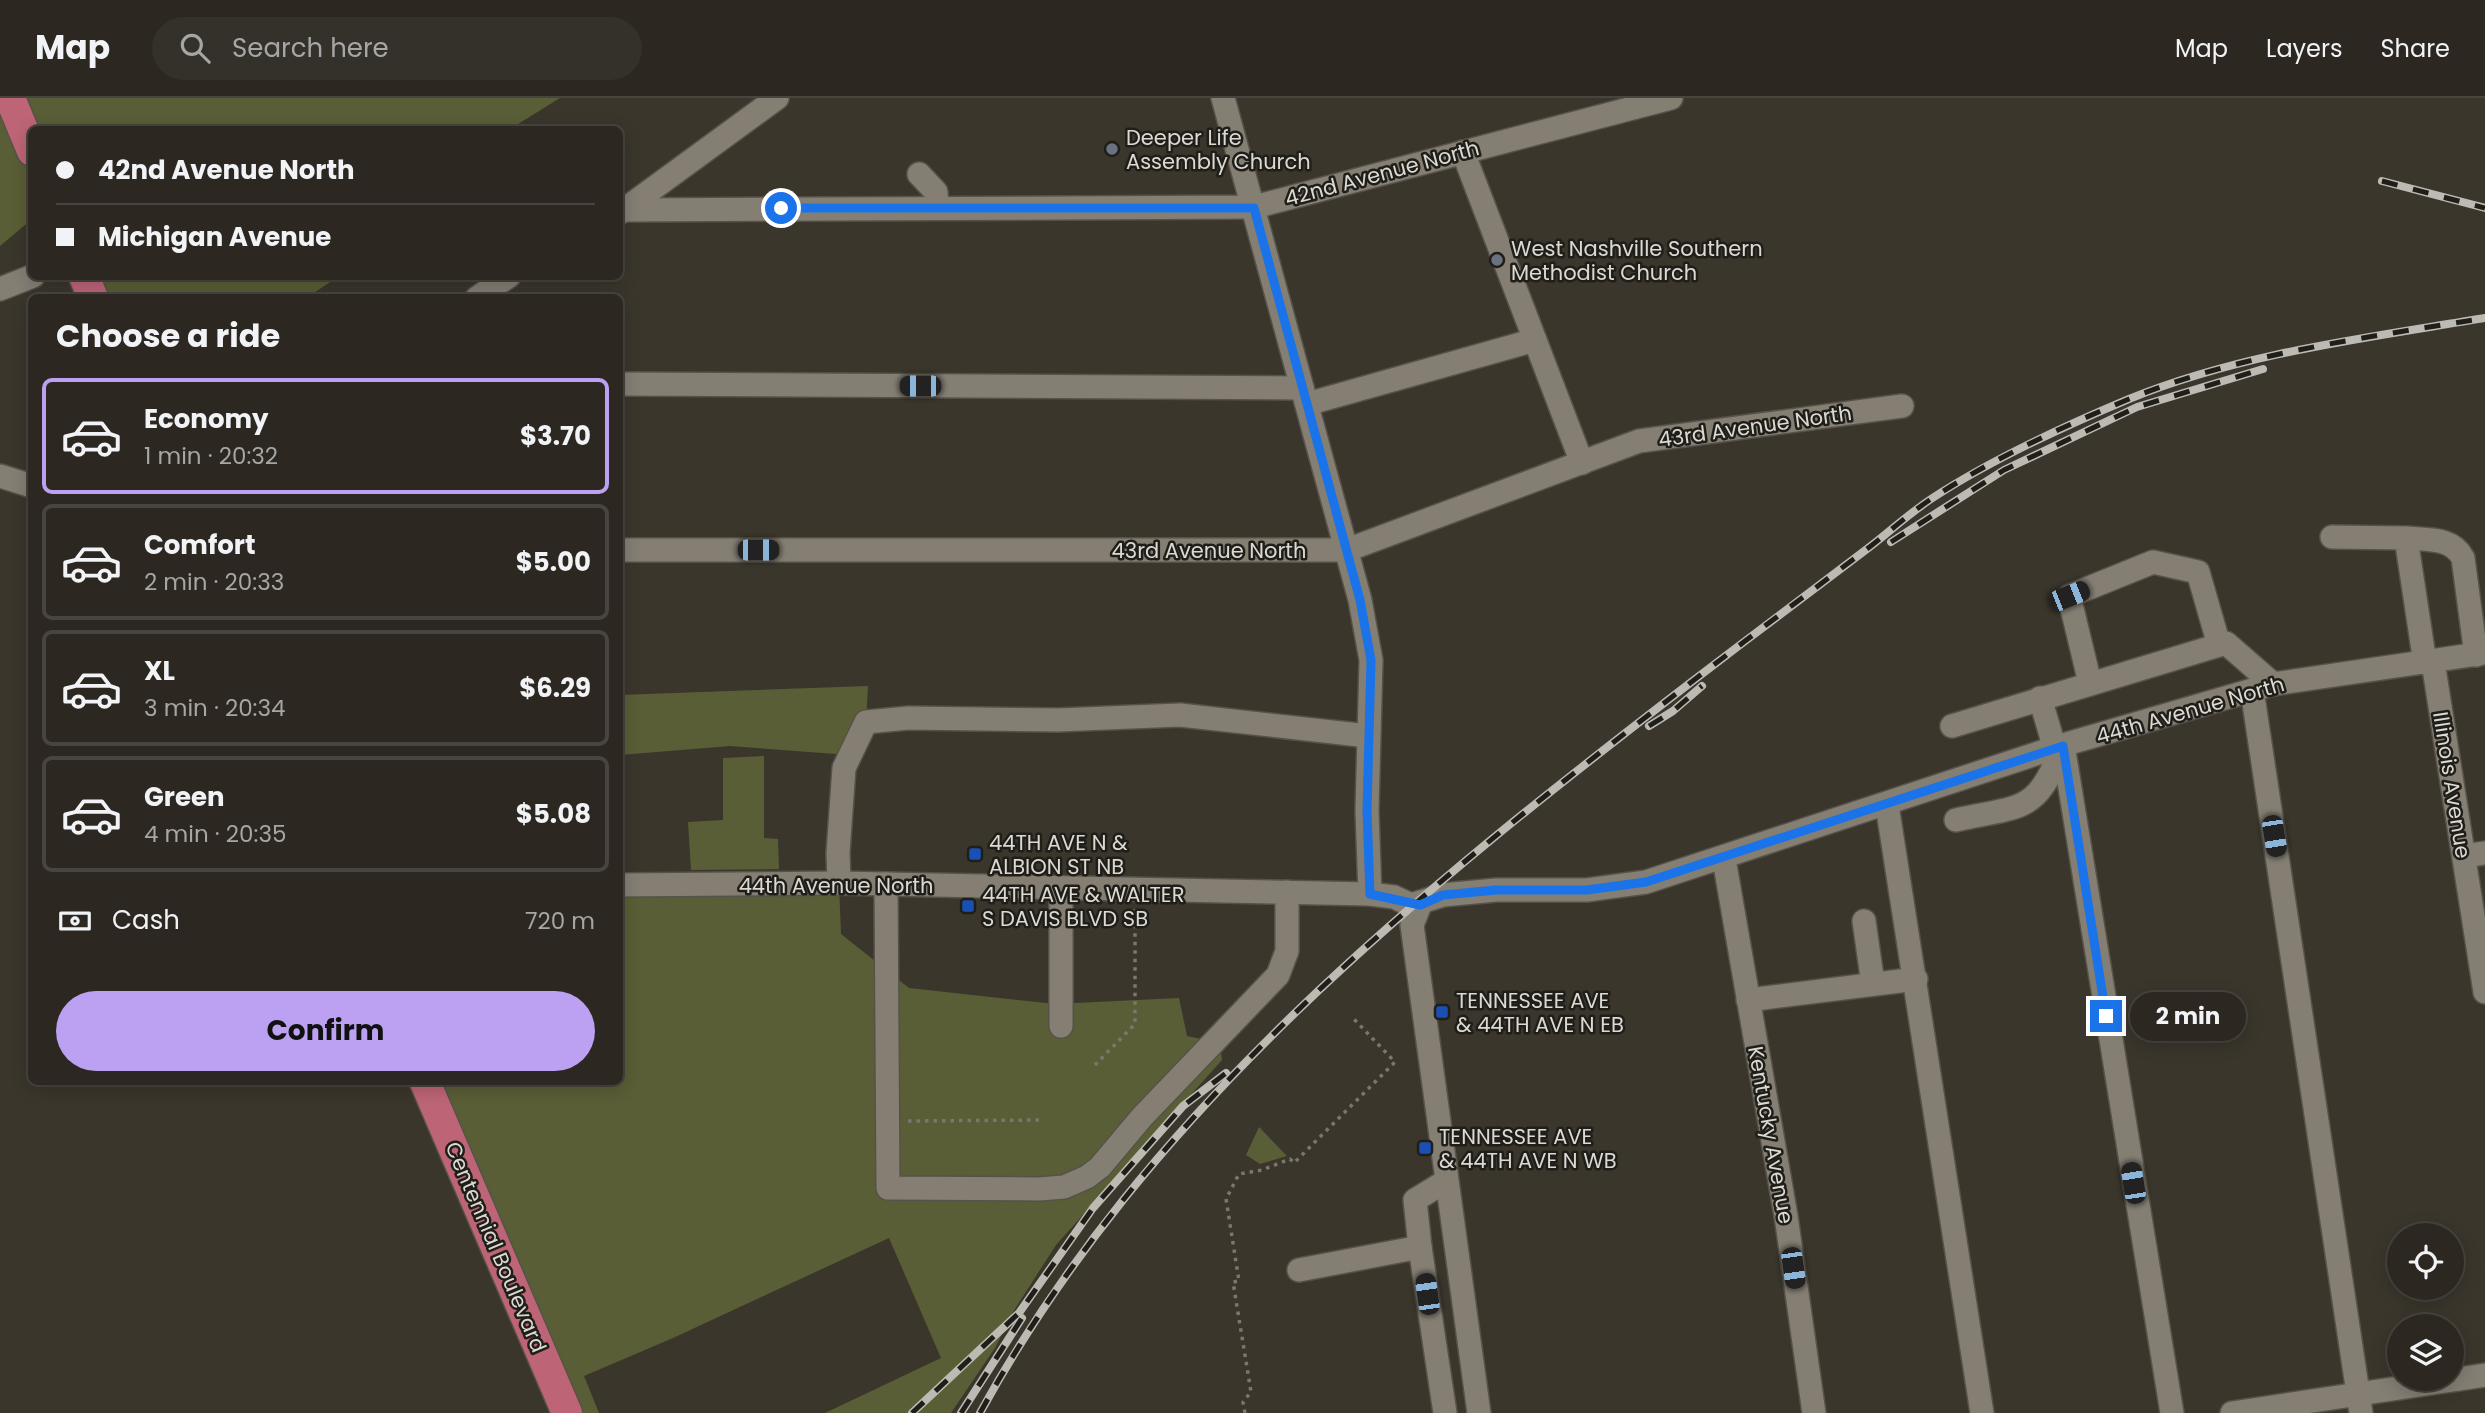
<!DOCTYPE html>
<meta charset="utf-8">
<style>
body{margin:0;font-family:Poppins,sans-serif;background:#34302a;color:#f1f3f6;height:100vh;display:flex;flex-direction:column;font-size:26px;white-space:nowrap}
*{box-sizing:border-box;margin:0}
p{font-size:23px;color:#a6a6a5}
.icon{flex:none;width:38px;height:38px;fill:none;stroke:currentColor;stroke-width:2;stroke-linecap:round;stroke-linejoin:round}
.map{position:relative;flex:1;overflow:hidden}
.panel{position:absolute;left:28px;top:196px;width:595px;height:791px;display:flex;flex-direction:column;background:#2c2821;border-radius:10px;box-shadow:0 4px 18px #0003,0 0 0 2px #48443f}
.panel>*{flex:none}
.hud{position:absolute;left:28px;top:28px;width:595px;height:154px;border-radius:10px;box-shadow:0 4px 18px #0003,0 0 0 2px #48443f;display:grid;align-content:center;height:154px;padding:0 28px;background:#2c2821}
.fabs{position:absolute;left:2387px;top:1125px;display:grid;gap:14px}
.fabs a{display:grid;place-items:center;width:77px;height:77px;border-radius:50%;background:#2c2821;box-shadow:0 4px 18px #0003,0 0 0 2px #48443f;font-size:35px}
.end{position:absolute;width:32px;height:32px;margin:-16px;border:9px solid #1a73e8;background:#fff;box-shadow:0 0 0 4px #fff}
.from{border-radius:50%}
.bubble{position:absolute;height:49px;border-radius:24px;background:#2c2821;box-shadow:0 4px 18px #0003,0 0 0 2px #48443f;font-size:23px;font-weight:700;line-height:49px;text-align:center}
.car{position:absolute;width:21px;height:42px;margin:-21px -10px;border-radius:9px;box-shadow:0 0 5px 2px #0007;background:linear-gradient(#222 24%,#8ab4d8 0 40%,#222 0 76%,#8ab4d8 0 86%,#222 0)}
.hud b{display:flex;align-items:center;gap:24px;height:66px;font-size:26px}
.hud b+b{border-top:2px solid #48443f}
.hud i{width:18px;height:18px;background:#f1f3f6}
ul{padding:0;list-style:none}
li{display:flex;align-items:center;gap:21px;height:116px;margin:0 14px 10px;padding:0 14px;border:4px solid #48443f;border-radius:10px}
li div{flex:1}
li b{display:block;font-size:26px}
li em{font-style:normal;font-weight:700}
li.selected{border-color:#bca0f2}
li>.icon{width:63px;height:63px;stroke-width:1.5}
h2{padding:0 28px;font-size:32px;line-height:84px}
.pay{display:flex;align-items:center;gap:18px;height:77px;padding:0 28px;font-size:26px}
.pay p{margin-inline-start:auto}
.primary-button{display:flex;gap:14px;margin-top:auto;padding:14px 28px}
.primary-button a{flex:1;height:80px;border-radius:42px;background:#bca0f2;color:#111;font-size:28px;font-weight:700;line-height:80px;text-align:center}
header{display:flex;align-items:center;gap:42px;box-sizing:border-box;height:98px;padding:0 35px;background:#2c2821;border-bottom:2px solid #48443f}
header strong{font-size:33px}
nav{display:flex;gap:38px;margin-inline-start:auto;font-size:24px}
.search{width:490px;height:63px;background:#34302a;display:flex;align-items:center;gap:18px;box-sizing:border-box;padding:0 24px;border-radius:38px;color:#a6a6a5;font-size:26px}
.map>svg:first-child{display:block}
.green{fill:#5a5e36}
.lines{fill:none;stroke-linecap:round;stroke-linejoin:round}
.minor-casing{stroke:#565249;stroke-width:26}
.major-casing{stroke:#565249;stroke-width:33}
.path{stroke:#7b776f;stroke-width:3.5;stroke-dasharray:3.5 5;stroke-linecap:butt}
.minor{stroke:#847e73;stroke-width:23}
.major{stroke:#bd6577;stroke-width:30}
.rail-casing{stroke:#bdbab3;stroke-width:8}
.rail{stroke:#201e19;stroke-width:5;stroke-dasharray:16;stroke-linecap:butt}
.route{stroke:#1a73e8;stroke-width:9}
.worship-dot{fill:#6b7280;stroke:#201e19;stroke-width:2.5}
.transit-dot{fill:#1a4fb4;stroke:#201e19;stroke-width:2.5}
.labels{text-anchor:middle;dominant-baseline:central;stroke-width:5;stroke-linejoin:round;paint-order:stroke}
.poi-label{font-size:21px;fill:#dcd9d3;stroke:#201e19;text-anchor:start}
.street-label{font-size:21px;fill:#dcd9d3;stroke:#201e19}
</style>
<header>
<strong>Map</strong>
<div class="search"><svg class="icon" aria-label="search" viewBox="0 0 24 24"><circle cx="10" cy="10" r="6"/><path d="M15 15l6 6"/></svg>Search here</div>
<nav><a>Map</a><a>Layers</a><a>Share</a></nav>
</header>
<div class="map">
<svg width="2485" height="1315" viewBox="0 0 2485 1315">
<rect width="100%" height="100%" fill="#3a362c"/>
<g class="green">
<path d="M0 0H560L510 31 32 32 31 122 0 148Z"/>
<path d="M84 179H338L306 200 93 199Z"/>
<path d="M868 588 866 624 849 657 730 648 620 657V597Z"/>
<path d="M764 658V740L778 741 779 771 691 772 688 724 723 722V660Z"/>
<path d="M839 785 841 836 909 890 1055 906 1179 900 1187 938 1220 945 1222 962 1056 1147 1013 1214 995 1250 951 1315H825L941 1260 889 1140 673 1240 584 1278 599 1315H567L425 984H620V787Z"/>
<path d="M1259 1029 1287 1058 1260 1066 1246 1057Z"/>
</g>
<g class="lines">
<defs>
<g id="minor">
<path d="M1223 0 1360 502 1371 562 1367 713 1370 796"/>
<path d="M1463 54 1582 365"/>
<path d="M919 76 936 94 937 109"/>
<path d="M625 112 1254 109 1671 0"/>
<path d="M621 114 777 0"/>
<path d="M0 191 33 178"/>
<path d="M477 200 509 178"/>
<path d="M620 286 1302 290"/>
<path d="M1307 306 1535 242"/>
<path d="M0 378 32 388"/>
<path d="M2332 439 2406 440 2425 565"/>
<path d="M2406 440C2428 442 2452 439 2463 460L2476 557"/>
<path d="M620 452H1347L1639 343 1902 308"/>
<path d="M2433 564 2485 894"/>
<path d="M2090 585 2069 498 2153 464 2198 474 2219 547"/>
<path d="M2252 592 2361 1315"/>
<path d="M2040 600 2055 651"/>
<path d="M1952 628 2226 545 2273 586"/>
<path d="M2063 647 2172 1315"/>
<path d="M1887 707 1982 1315"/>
<path d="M1956 722C2024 707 2036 716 2063 647"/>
<path d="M2464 758 2485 755"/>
<path d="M1724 761 1786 1118 1814 1315"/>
<path d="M839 785 838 755 844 670 866 624 908 620 1058 622 1180 617 1368 638"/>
<path d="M886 786 888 1090 1039 1091 1064 1089 1087 1079 1100 1069 1142 1019 1278 877 1287 853V794"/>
<path d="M620 787 839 785 1370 796 1394 799 1411 807 1443 797 1496 792H1587L1646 784 2063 647 2273 586 2485 555"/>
<path d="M1420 807 1412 827 1479 1315"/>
<path d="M1864 823 1873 886"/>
<path d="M1748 902 1916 881"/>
<path d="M1061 928V790"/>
<path d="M1420 1149 1415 1102 1446 1083"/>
<path d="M1299 1172 1420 1149 1445 1315"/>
<path d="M2232 1315 2485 1277"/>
</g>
<g id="major">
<path d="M10 0 32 53"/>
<path d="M84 178 93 200"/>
<path d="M425 984 567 1315"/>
</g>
</defs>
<use href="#minor" class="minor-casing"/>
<use href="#major" class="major-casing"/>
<g class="path">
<path d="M1095 967 1135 926V811"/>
<path d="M908 1023 1040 1022"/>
<path d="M1245 1315 1243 1304 1251 1294 1233 1184 1239 1183 1226 1101 1239 1076 1262 1072 1290 1061 1294 1065 1395 964 1352 919"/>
</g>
<use href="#minor" class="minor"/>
<use href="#major" class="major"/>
<defs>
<g id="rail">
<path d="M2382 83 2485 110"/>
<path d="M1891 444 2004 372 2137 309 2263 271"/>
<path d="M1649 628 1673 613 1702 588"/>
<path d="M912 1315 1019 1215 1093 1110 1183 1008 1226 975"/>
<path d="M961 1315 1022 1220"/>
<path d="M980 1315C1147 1010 1423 790 1694 582 1750 539 1806 497 1863 454 1886 437 1907 417 1931 401 1992 361 2062 329 2129 301 2242 255 2365 240 2485 220"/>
</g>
</defs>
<use href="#rail" class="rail-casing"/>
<use href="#rail" class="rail"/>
</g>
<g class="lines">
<path class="route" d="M781 110H1254L1360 502 1371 562 1367 713 1370 796 1420 807 1443 797 1496 792H1587L1646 784 2063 648 2106 918"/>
</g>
<g class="worship-dot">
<circle cx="1112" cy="51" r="7"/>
<circle cx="1497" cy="162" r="7"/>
</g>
<g class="transit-dot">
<rect x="968" y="749" width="14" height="14" rx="3.5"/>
<rect x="961" y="801" width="14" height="14" rx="3.5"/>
<rect x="1435" y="907" width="14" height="14" rx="3.5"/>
<rect x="1418" y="1043" width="14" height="14" rx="3.5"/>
</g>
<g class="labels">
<g class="poi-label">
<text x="1126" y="39">Deeper Life<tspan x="1126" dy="24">Assembly Church</tspan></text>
<text x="1511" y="150">West Nashville Southern<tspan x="1511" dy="24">Methodist Church</tspan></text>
<text x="989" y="744">44TH AVE N &amp;<tspan x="989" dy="24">ALBION ST NB</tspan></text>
<text x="982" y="796">44TH AVE &amp; WALTER<tspan x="982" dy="24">S DAVIS BLVD SB</tspan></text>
<text x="1456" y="902">TENNESSEE AVE<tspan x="1456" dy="24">&amp; 44TH AVE N EB</tspan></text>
<text x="1439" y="1038">TENNESSEE AVE<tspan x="1439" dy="24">&amp; 44TH AVE N WB</tspan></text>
</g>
<g class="street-label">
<text transform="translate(1382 75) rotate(-15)">42nd Avenue North</text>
<text transform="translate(1755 328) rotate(-8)">43rd Avenue North</text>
<text x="1209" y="452">43rd Avenue North</text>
<text transform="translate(2190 612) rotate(-16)">44th Avenue North</text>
<text transform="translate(2452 687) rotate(81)">Illinois Avenue</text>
<text x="836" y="787">44th Avenue North</text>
<text transform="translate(1771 1037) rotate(80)">Kentucky Avenue</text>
<text transform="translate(496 1149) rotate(67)">Centennial Boulevard</text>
</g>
</g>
</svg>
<div class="fabs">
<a><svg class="icon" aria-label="locate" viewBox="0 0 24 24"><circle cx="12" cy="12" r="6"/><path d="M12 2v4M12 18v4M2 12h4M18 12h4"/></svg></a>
<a><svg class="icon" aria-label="layers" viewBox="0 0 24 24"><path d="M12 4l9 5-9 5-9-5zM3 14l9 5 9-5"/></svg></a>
</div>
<i class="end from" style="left:781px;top:110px"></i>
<i class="end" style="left:2106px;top:918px"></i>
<div class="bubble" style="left:2130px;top:894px;width:116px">2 min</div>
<i class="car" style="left:920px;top:288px;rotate:270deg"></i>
<i class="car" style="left:758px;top:452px;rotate:90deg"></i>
<i class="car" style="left:2069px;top:498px;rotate:68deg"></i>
<i class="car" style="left:2274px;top:738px;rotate:171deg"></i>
<i class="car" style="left:2133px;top:1085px;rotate:351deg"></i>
<i class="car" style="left:1793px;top:1170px;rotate:172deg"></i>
<i class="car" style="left:1427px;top:1196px;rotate:352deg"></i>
<div class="hud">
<b><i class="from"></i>42nd Avenue North</b>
<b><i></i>Michigan Avenue</b>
</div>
<section class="panel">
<h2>Choose a ride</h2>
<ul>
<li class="selected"><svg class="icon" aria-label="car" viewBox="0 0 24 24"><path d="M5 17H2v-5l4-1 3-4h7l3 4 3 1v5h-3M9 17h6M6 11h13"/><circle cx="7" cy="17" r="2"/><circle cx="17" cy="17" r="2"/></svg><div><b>Economy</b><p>1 min · 20:32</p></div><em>$3.70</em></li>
<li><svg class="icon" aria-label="car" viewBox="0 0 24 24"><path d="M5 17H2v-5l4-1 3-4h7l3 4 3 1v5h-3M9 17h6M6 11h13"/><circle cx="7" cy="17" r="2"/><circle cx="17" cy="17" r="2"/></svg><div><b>Comfort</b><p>2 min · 20:33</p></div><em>$5.00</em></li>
<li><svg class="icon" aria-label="car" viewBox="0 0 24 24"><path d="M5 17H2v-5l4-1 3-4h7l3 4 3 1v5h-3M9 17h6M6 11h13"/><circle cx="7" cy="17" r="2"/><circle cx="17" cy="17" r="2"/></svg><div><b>XL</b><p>3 min · 20:34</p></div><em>$6.29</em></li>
<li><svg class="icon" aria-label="car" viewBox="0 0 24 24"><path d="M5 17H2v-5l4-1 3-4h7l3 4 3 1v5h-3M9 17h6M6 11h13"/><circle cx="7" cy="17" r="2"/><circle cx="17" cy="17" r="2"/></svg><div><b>Green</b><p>4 min · 20:35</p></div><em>$5.08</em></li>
</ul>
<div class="pay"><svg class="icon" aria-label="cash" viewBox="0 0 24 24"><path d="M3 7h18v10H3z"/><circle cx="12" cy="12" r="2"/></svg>Cash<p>720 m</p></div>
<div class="primary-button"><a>Confirm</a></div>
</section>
</div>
